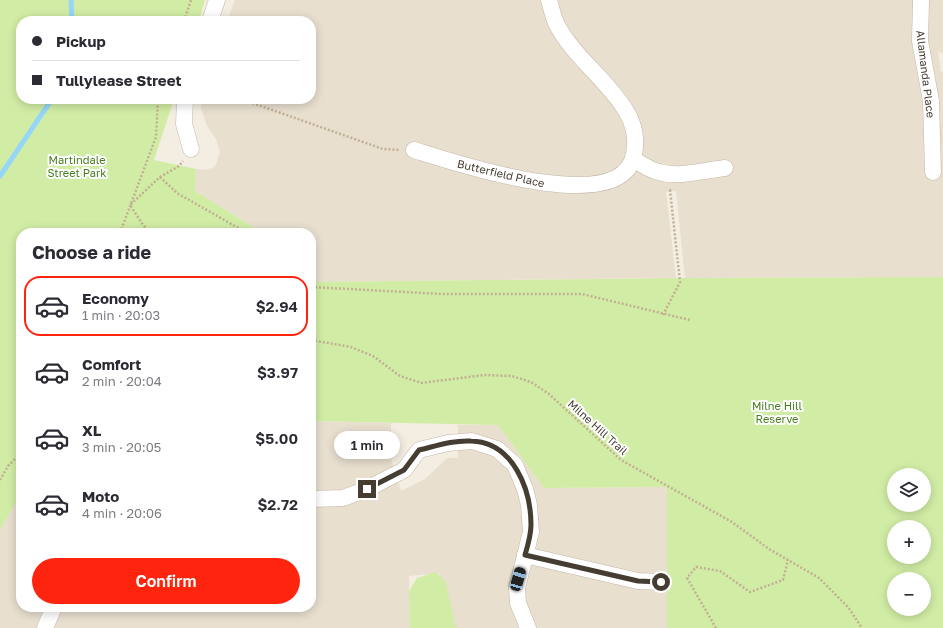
<!DOCTYPE html>
<meta charset="utf-8">
<style>
body{margin:0;font-family:"Golos Text",sans-serif;background:#f7f7f7;color:#2b2b33;height:100vh;display:flex;flex-direction:column;font-size:15px;white-space:nowrap}
*{box-sizing:border-box;margin:0}
p{font-size:13px;color:#7c7c81}
.icon{flex:none;width:22px;height:22px;fill:none;stroke:currentColor;stroke-width:2;stroke-linecap:round;stroke-linejoin:round}
.map{position:relative;flex:1;overflow:hidden}
.side{position:absolute;left:16px;top:228px;width:300px;height:384px;display:flex;flex-direction:column;background:#fff;border-radius:16px;box-shadow:0 2px 10px #0003}
.side>*{flex:none}
.banner{position:absolute;left:16px;top:16px;width:300px;height:88px;border-radius:16px;box-shadow:0 2px 10px #0003;display:grid;align-content:center;height:88px;padding:0 16px;background:#fff}
.tools{position:absolute;left:887px;top:468px;display:grid;gap:8px}
.tools a{display:grid;place-items:center;width:44px;height:44px;border-radius:50%;background:#fff;box-shadow:0 2px 10px #0003;font-size:20px}
.end{position:absolute;width:18px;height:18px;margin:-9px;border:5px solid #453d32;background:#fff;box-shadow:0 0 0 2px #fff}
.from{border-radius:50%}
.bubble{position:absolute;height:28px;border-radius:14px;background:#fff;box-shadow:0 2px 10px #0003;font-size:13px;font-weight:600;line-height:28px;text-align:center}
.car{position:absolute;width:12px;height:24px;margin:-12px -6px;border-radius:5px;box-shadow:0 0 3px 1px #0007;background:linear-gradient(#222 24%,#8ab4d8 0 40%,#222 0 76%,#8ab4d8 0 86%,#222 0)}
.banner b{display:flex;align-items:center;gap:14px;height:38px;font-size:15px}
.banner b+b{border-top:1px solid #e1e1e2}
.banner i{width:10px;height:10px;background:#2b2b33}
ul{padding:0;list-style:none}
li{display:flex;align-items:center;gap:12px;height:60px;margin:0 8px 6px;padding:0 8px;border:2px solid transparent;border-radius:16px}
li div{flex:1}
li b{display:block;font-size:15px}
li em{font-style:normal;font-weight:600}
li.current{border-color:#ff240d}
li>.icon{width:36px;height:36px;stroke-width:1.5}
h2{padding:0 16px;font-size:18px;line-height:48px}
.cta{display:flex;gap:8px;margin-top:auto;padding:8px 16px}
.cta a{flex:1;height:46px;border-radius:24px;background:#ff240d;color:#fff;font-size:16px;font-weight:600;line-height:46px;text-align:center}
.map>svg:first-child{display:block}
.residential{fill:#e8dfcf}
.green{fill:#d1eda5;fill-rule:evenodd}
.lines{fill:none;stroke-linecap:round;stroke-linejoin:round}
.stream{stroke:#96d6f8;stroke-width:5}
.minor-casing{stroke:#c2b7a6;stroke-width:17}
.path{stroke:#c3af93;stroke-width:2.5;stroke-dasharray:2 2;stroke-linecap:butt}
.minor{stroke:#fff;stroke-width:16}
.route{stroke:#453d32;stroke-width:5}
.labels{text-anchor:middle;dominant-baseline:central;stroke-width:4;stroke-linejoin:round;paint-order:stroke}
.street-label{font-size:11px;fill:#453d32;stroke:#fff}
.park-label{font-size:11px;fill:#487d1f;stroke:#fff}
</style>
<div class="map">
<svg width="943" height="628" viewBox="0 0 943 628">
<rect width="100%" height="100%" fill="#f3ede2"/>
<g class="residential">
<path d="M235 0H943V54L938 51 941 72 943 71V277L685 278 676 191 666 192 676 278 311 282V233H263L195 191 196 169 205 170 215 167 220 152 216 139 207 126 201 108 202 99H311V21H227Z"/>
<path d="M311 421 391 423V459L401 491 425 479 447 458H458V425H498L544 488 667 487V628H453L439 573 409 576 410 628H0V530L21 491V607H311Z"/>
</g>
<g class="green">
<path d="M0 0H205L199 21H21V99H174L154 160 196 169 195 191 263 233H21V493L0 530Z"/>
<path d="M943 277V628H667V487L544 488 498 425 311 421V282L685 278ZM894 475H924V505H894ZM894 527H924V557H894ZM894 579H924V609H894Z"/>
<path d="M436 572 446 582 455 625 458 628H410L409 591 417 578Z"/>
</g>
<g class="lines">
<g class="stream">
<path d="M71 0 72 21"/>
<path d="M0 176 52 99"/>
</g>
<defs>
<g id="minor">
<path d="M921 0 920 41 931 101 933 172"/>
<path d="M210 21 217 0"/>
<path d="M185 99 184 124 191 149"/>
<path d="M414 150C453 162 623 220 634 154 637 139 634 124 626 111 607 79 573 57 556 23 553 16 551 7 549 0"/>
<path d="M633 159C642 164 649 170 659 172 678 178 705 170 725 168"/>
<path d="M311 499 343 498 367 489 404 470 419 450 448 443 472 441 497 449 515 465 525 489 529 505 531 532 517 588 518 603 528 628"/>
<path d="M525 555 638 581 661 582"/>
<path d="M45 628 54 607"/>
</g>
</defs>
<use href="#minor" class="minor-casing"/>
<g class="path">
<path d="M184 21 191 0"/>
<path d="M241 99 383 149 400 150"/>
<path d="M160 177 177 193 247 233"/>
<path d="M120 233 156 137 158 99"/>
<path d="M151 233 143 225 130 205 160 177 179 166 183 161"/>
<path d="M311 287 443 294H582L690 320"/>
<path d="M663 315 680 282 670 190H668"/>
<path d="M311 340 351 347 373 356 400 376 422 383 484 375 512 376 531 382 549 394 621 460 732 522 769 549 819 578 848 607 862 628"/>
<path d="M0 480 8 466 21 453"/>
<path d="M716 628 687 578 696 567 720 571 750 592 783 580 788 560"/>
</g>
<use href="#minor" class="minor"/>
</g>
<g class="lines">
<path class="route" d="M367 489 404 470 419 450C436 446 453 440 471 441 513 442 531 489 531 525 531 535 528 545 525 555L638 581 661 582"/>
</g>
<g class="labels">
<g class="street-label">
<text transform="translate(926 74) rotate(83)">Allamanda Place</text>
<text transform="translate(501 173) rotate(13)">Butterfield Place</text>
<text transform="translate(598 427) rotate(42)">Milne Hill Trail</text>
</g>
<g class="park-label">
<text x="77" y="159">Martindale<tspan x="77" dy="13">Street Park</tspan></text>
<text x="777" y="405">Milne Hill<tspan x="777" dy="13">Reserve</tspan></text>
</g>
</g>
</svg>
<div class="tools">
<a><svg class="icon" aria-label="layers" viewBox="0 0 24 24"><path d="M12 4l9 5-9 5-9-5zM3 14l9 5 9-5"/></svg></a>
<a>+</a>
<a>−</a>
</div>
<i class="end from" style="left:661px;top:582px"></i>
<i class="end" style="left:367px;top:489px"></i>
<div class="bubble" style="left:334px;top:431px;width:66px">1 min</div>
<i class="car" style="left:518px;top:579px;rotate:16deg"></i>
<div class="banner">
<b><i class="from"></i>Pickup</b>
<b><i></i>Tullylease Street</b>
</div>
<section class="side">
<h2>Choose a ride</h2>
<ul>
<li class="current"><svg class="icon" aria-label="car" viewBox="0 0 24 24"><path d="M5 17H2v-5l4-1 3-4h7l3 4 3 1v5h-3M9 17h6M6 11h13"/><circle cx="7" cy="17" r="2"/><circle cx="17" cy="17" r="2"/></svg><div><b>Economy</b><p>1 min · 20:03</p></div><em>$2.94</em></li>
<li><svg class="icon" aria-label="car" viewBox="0 0 24 24"><path d="M5 17H2v-5l4-1 3-4h7l3 4 3 1v5h-3M9 17h6M6 11h13"/><circle cx="7" cy="17" r="2"/><circle cx="17" cy="17" r="2"/></svg><div><b>Comfort</b><p>2 min · 20:04</p></div><em>$3.97</em></li>
<li><svg class="icon" aria-label="car" viewBox="0 0 24 24"><path d="M5 17H2v-5l4-1 3-4h7l3 4 3 1v5h-3M9 17h6M6 11h13"/><circle cx="7" cy="17" r="2"/><circle cx="17" cy="17" r="2"/></svg><div><b>XL</b><p>3 min · 20:05</p></div><em>$5.00</em></li>
<li><svg class="icon" aria-label="car" viewBox="0 0 24 24"><path d="M5 17H2v-5l4-1 3-4h7l3 4 3 1v5h-3M9 17h6M6 11h13"/><circle cx="7" cy="17" r="2"/><circle cx="17" cy="17" r="2"/></svg><div><b>Moto</b><p>4 min · 20:06</p></div><em>$2.72</em></li>
</ul>
<div class="cta"><a>Confirm</a></div>
</section>
</div>
